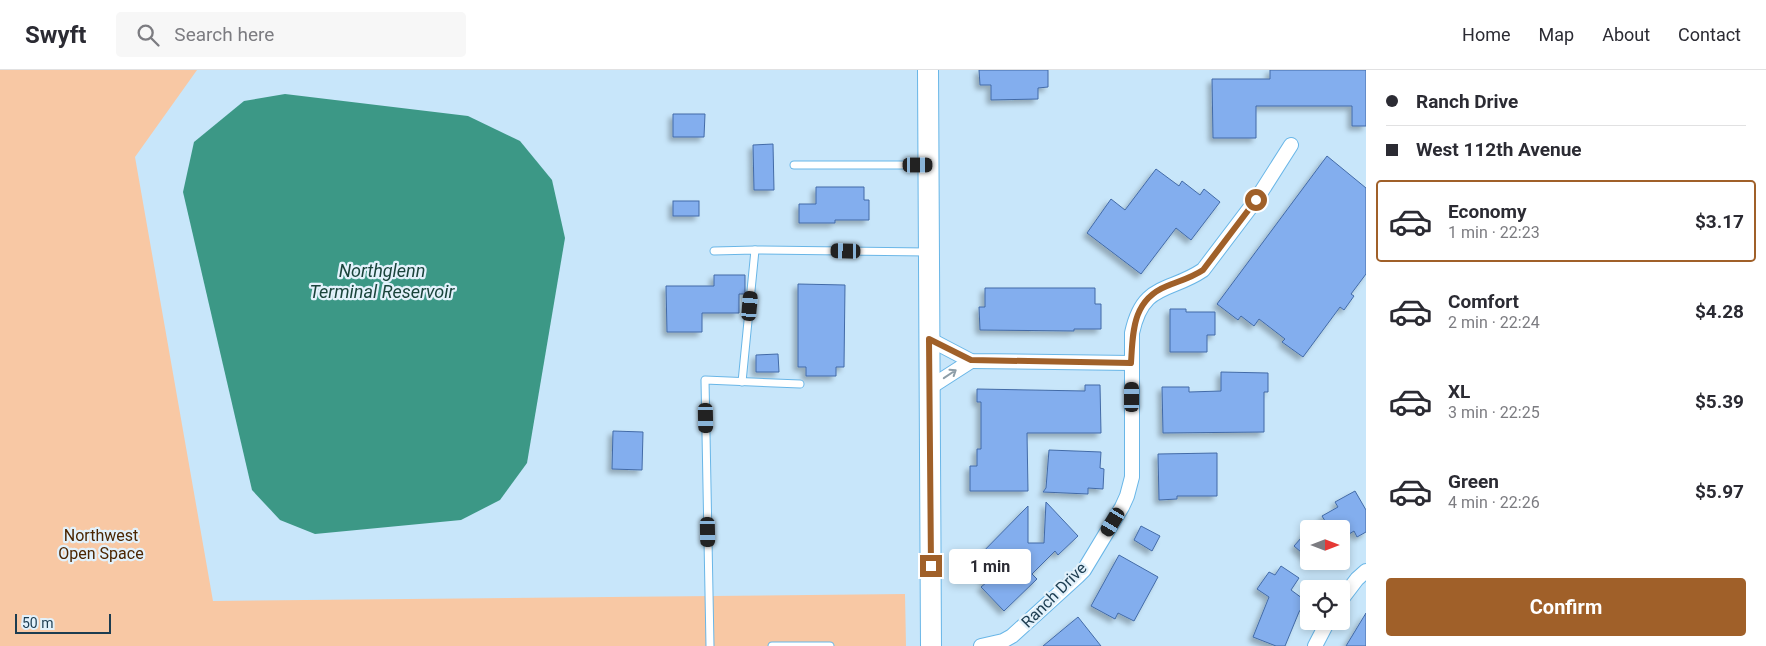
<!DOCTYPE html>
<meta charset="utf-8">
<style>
body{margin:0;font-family:Roboto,sans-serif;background:#f7f7f7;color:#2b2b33;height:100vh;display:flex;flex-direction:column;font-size:19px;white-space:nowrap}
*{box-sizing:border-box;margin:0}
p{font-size:16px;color:#7c7c81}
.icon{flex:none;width:28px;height:28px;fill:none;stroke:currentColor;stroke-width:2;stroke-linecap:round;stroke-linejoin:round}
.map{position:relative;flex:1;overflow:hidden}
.side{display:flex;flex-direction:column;background:#fff;width:400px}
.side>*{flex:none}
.banner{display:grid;align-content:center;height:110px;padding:0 20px;background:#fff}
.needle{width:32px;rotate:90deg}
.fabs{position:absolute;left:1300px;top:450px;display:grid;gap:10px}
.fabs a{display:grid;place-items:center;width:50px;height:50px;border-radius:5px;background:#fff;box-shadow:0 2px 8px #0003;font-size:25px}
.scale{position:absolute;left:15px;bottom:12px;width:96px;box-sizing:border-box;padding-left:5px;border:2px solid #1c3c50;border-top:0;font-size:14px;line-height:18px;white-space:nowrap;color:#1c3c50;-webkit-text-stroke:4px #e2f1fb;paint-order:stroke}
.end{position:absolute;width:22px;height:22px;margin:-11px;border:6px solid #a06029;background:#fff;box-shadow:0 0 0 2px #fff}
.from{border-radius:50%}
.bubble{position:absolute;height:35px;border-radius:5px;background:#fff;box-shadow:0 2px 8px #0003;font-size:16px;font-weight:700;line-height:35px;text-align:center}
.car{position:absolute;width:15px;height:30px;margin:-15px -8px;border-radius:6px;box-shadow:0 0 4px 1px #0007;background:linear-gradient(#222 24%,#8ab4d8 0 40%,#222 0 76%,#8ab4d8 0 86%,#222 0)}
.banner b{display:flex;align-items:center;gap:18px;height:48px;font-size:19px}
.banner b+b{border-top:1px solid #e1e1e2}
.banner i{width:12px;height:12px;background:#2b2b33}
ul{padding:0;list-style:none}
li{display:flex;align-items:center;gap:15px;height:82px;margin:0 10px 8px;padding:0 10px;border:2px solid transparent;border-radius:5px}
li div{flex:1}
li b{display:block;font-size:19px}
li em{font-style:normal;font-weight:700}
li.on{border-color:#a06029}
li>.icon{width:45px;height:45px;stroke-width:1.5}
.cta{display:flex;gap:10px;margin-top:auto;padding:10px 20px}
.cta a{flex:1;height:58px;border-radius:5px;background:#a06029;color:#fff;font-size:20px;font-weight:700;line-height:58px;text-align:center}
header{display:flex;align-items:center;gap:30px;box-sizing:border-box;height:70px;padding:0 25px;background:#fff;border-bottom:1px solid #e1e1e2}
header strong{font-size:24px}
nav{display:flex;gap:28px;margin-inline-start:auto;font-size:18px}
.search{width:350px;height:45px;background:#f7f7f7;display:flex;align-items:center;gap:12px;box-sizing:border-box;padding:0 18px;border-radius:5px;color:#7c7c81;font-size:19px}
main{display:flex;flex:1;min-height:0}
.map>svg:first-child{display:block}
.green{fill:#f8c8a4}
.water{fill:#3c9886}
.building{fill:#83aeee;stroke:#436ba7;filter:url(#shadow)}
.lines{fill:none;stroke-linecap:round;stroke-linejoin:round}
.lane-casing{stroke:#69b6e7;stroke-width:9}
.street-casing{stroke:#69b6e7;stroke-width:16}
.secondary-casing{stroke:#69b6e7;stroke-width:22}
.lane{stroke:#fff;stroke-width:7}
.street{stroke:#fff;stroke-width:14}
.secondary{stroke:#fff;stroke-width:20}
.oneway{stroke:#8e9ea8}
.route{stroke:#a06029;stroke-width:6}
.labels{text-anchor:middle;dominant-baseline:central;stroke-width:4.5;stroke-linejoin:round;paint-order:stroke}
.park-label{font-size:16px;fill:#4b2501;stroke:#e2f1fb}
.street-label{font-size:16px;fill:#1c3c50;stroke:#e2f1fb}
.water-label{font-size:18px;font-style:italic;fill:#1a443b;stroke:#e2f1fb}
</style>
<header>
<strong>Swyft</strong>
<div class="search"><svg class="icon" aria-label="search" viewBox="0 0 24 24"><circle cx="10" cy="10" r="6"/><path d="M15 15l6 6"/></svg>Search here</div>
<nav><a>Home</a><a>Map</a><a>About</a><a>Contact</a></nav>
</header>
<main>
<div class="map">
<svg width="1366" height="576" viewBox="0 0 1366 576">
<defs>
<filter id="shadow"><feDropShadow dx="-4" dy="4" stdDeviation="2.5" flood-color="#0004"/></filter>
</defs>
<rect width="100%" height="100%" fill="#c8e6fa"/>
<path class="green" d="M0 0H197L135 87 213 531 905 524 906 576H0Z"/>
<path class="water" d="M285 24 468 46 520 71 552 110 565 168 527 393 500 430 461 450 315 464 280 450 252 420 183 122 194 72 244 31Z"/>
<g class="building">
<path d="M979 0H1048V17L1038 18V29L991 30V15H980Z"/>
<path d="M1270 0H1366V56H1352V36H1256V68H1213L1212 9H1270Z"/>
<path d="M673 44H705L704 67H673Z"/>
<path d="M773 74 774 120H754L753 75Z"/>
<path d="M1327 86 1366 118V204L1351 224 1354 226 1344 240 1340 237 1303 287 1282 272 1285 269 1259 249 1254 256 1241 246 1238 250 1217 234Z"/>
<path d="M1156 99 1179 116 1182 111 1200 125 1204 119 1220 132 1191 170 1176 158 1141 204 1087 163 1111 129 1125 140Z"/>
<path d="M816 117H864V130H869V150H835V153H799V134H816Z"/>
<rect x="673" y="131" width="26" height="15"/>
<path d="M714 205H745V224H739V243H702V262H667L666 216H714Z"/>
<path d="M798 214 845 215 844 297H836V306H806V297H798Z"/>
<path d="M985 218H1095V234H1101V259H1074V261L980 260 979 237H985Z"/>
<path d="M1170 239H1186V242H1215V265H1207V282H1170Z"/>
<path d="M778 284 779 302H756V285Z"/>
<path d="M1221 302 1268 303V322H1264V362L1163 363 1162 317H1189V322L1221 321Z"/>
<path d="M1085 315H1100L1101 363H1027L1028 421H970V396H977V379H981V332H977V319L1085 321Z"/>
<path d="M613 361 643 362 642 400 612 399Z"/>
<path d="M1049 380 1101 382 1100 398 1104 399 1103 419 1088 418V424L1043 422 1046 418Z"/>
<path d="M1217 383V426H1177V429L1159 430 1158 384Z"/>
<path d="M1355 421 1366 440V462L1357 467 1354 461 1341 469V459H1330L1322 446 1338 437 1335 432Z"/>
<path d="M1046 432 1078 466 1058 485 1055 481 1032 504 1037 509 1004 541 981 517 987 512 970 495 1028 436V473H1044Z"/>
<path d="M1141 456 1160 466 1152 481 1134 470Z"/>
<path d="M1309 459V489L1294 476Z"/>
<path d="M1119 485 1158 507 1134 551 1118 543 1115 549 1091 536Z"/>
<path d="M1281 496 1299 508 1291 520 1306 531 1299 542 1285 576H1276L1253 567 1269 527 1257 519 1269 502 1275 505Z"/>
<path d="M1366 543V576H1346Z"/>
<path d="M1078 547 1101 576H1043Z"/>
</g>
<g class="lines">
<defs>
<g id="lane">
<path d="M794 95H928"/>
<path d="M755 180 927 182"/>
<path d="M714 181 755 180 742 312"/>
<path d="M710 576 705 310 800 314"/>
<path d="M772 576H830"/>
</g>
<g id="street">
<path d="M929 269 971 291 1131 293"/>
<path d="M929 318 971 291"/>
<path d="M1341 530 1357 509 1366 501"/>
<path d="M981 576 1003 571 1012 566 1078 506 1084 500 1122 437 1127 426 1132 407V263C1143 212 1169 223 1203 200L1256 130 1291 75"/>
<path d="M1315 576 1328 551"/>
</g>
<path id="secondary" d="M928 0 931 576"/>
</defs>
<use href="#lane" class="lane-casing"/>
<use href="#street" class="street-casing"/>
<use href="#secondary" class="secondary-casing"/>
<use href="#lane" class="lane"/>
<use href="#street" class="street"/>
<use href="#secondary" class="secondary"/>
</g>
<defs><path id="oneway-shaft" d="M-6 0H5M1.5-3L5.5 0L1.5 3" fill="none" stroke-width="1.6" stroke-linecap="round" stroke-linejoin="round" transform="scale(1.25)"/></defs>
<use class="oneway" href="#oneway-shaft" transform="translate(950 304) rotate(-34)"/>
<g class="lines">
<path class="route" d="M931 496 929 269 971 290 1131 293C1133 262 1132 230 1167 216 1179 211 1191 208 1203 200L1256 130"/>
</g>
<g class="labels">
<g class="park-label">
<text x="101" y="465">Northwest<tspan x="101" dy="18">Open Space</tspan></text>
</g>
<g class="street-label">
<text transform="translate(1054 525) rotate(-45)">Ranch Drive</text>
</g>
<g class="water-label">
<text x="382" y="200">Northglenn<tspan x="382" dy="21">Terminal Reservoir</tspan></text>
</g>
</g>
</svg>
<div class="fabs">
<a><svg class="needle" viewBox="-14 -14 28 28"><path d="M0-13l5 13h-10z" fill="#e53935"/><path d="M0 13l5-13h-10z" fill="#7c7c81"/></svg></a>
<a><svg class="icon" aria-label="locate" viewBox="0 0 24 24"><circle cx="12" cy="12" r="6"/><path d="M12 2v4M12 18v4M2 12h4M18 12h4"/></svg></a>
</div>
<div class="scale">50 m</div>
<i class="end from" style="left:1256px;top:130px"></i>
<i class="end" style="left:931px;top:496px"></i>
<div class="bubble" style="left:949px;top:479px;width:82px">1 min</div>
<i class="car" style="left:918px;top:95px;rotate:90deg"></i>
<i class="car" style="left:846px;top:181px;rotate:271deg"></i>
<i class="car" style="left:750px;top:236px;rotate:5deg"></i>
<i class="car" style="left:1132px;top:327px;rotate:0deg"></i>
<i class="car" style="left:706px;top:348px;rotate:179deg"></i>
<i class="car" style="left:1113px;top:452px;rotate:211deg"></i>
<i class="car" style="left:708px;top:462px;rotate:179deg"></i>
</div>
<section class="side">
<div class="banner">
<b><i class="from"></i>Ranch Drive</b>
<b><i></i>West 112th Avenue</b>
</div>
<ul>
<li class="on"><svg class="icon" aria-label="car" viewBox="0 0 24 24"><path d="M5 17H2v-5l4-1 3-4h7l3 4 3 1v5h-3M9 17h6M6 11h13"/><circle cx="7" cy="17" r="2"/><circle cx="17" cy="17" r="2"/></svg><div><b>Economy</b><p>1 min · 22:23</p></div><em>$3.17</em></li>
<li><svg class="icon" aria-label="car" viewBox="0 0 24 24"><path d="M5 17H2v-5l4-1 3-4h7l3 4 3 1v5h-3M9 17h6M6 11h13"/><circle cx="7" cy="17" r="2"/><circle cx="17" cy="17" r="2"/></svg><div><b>Comfort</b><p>2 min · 22:24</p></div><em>$4.28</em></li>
<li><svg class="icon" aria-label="car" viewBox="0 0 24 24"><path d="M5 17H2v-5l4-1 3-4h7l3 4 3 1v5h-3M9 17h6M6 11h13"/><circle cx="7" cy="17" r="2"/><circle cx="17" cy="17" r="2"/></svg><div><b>XL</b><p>3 min · 22:25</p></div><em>$5.39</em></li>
<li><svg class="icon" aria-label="car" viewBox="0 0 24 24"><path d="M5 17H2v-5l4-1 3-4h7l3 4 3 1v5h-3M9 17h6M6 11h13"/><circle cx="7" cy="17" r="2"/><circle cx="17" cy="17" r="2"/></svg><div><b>Green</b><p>4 min · 22:26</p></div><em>$5.97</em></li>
</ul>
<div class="cta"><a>Confirm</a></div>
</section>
</main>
